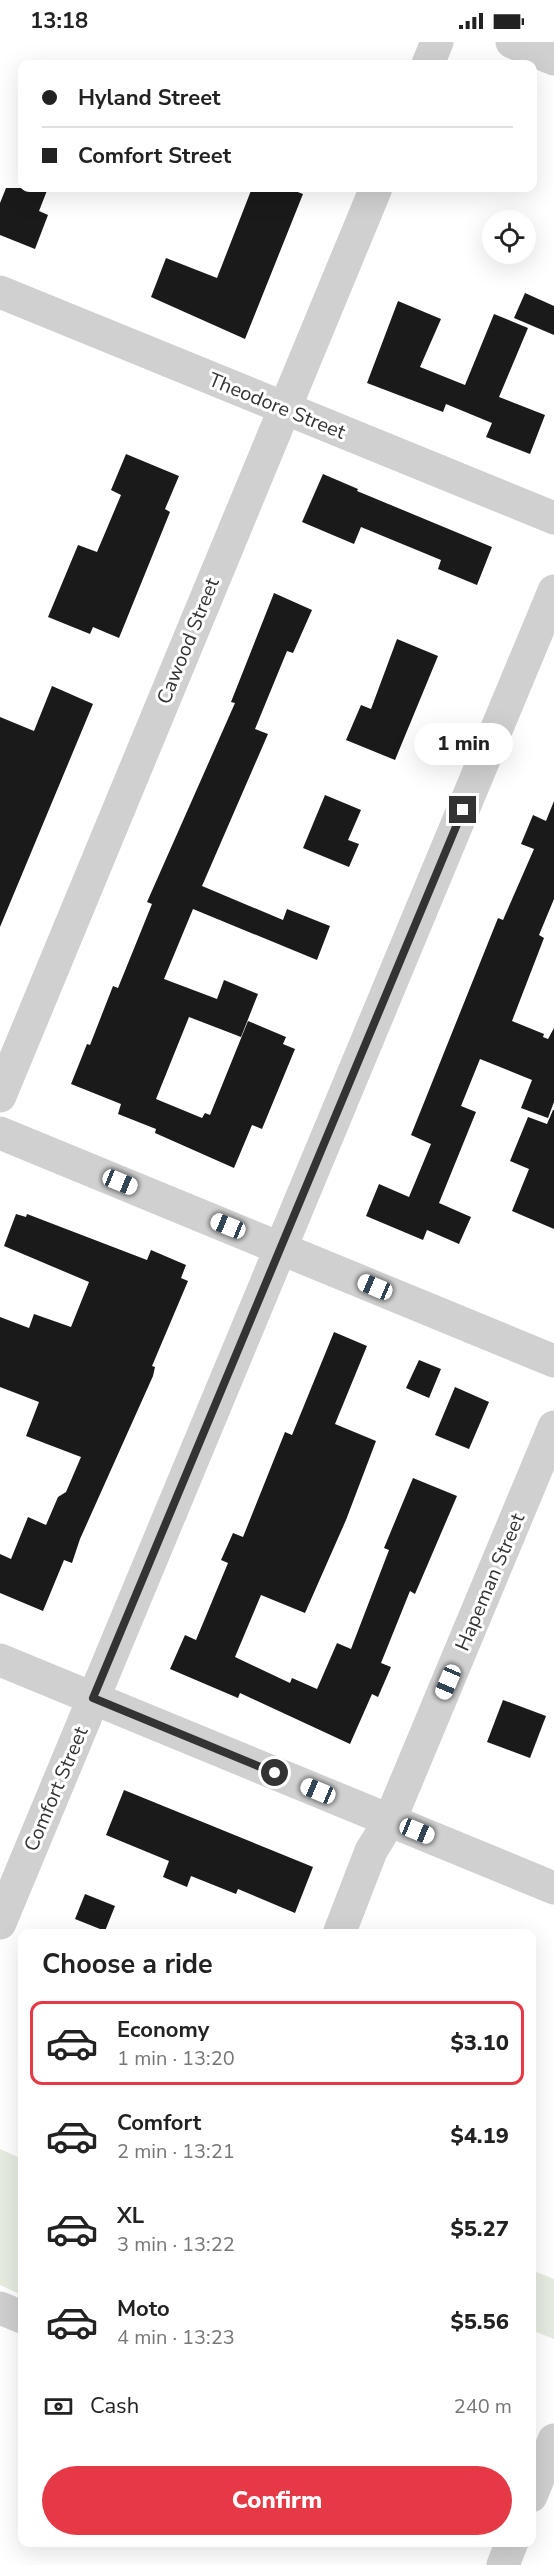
<!DOCTYPE html>
<meta charset="utf-8">
<style>
body{margin:0;font-family:"Nunito Sans",sans-serif;background:#f6f6f6;color:#222;height:100vh;display:flex;flex-direction:column;font-size:22px;white-space:nowrap}
*{box-sizing:border-box;margin:0}
p{font-size:20px;color:#767676}
.icon{flex:none;width:33px;height:33px;fill:none;stroke:currentColor;stroke-width:2;stroke-linecap:round;stroke-linejoin:round}
.map{position:relative;flex:1;overflow:hidden}
.side{position:absolute;left:18px;top:1887px;width:518px;height:618px;display:flex;flex-direction:column;background:#fff;border-radius:12px;box-shadow:0 6px 24px #0002}
.side>*{flex:none}
.banner{position:absolute;left:18px;top:18px;width:519px;height:132px;border-radius:12px;box-shadow:0 6px 24px #0002;display:grid;align-content:center;height:132px;padding:0 24px;background:#fff}
.fabs{position:absolute;left:482px;top:168px;display:grid;gap:12px}
.fabs a{display:grid;place-items:center;width:54px;height:54px;border-radius:50%;background:#fff;box-shadow:0 6px 24px #0002;font-size:30px}
.end{position:absolute;width:27px;height:27px;margin:-14px;border:8px solid #333;background:#fff;box-shadow:0 0 0 3px #fff}
.from{border-radius:50%}
.bubble{position:absolute;height:42px;border-radius:21px;background:#fff;box-shadow:0 6px 24px #0002;font-size:20px;font-weight:800;line-height:42px;text-align:center}
.car{position:absolute;width:18px;height:36px;margin:-18px -9px;border-radius:8px;box-shadow:0 0 4px 2px #0007;background:linear-gradient(#fff 24%,#345 0 40%,#fff 0 76%,#345 0 86%,#fff 0)}
.banner b{display:flex;align-items:center;gap:21px;height:57px;font-size:22px}
.banner b+b{border-top:2px solid #e0e0e0}
.banner i{width:15px;height:15px;background:#222}
ul{padding:0;list-style:none}
li{display:flex;align-items:center;gap:18px;height:84px;margin:0 12px 9px;padding:0 12px;border:3px solid transparent;border-radius:12px}
li div{flex:1}
li b{display:block;font-size:22px}
li em{font-style:normal;font-weight:800}
li.selected{border-color:#e63946}
li>.icon{width:54px;height:54px;stroke-width:1.5}
h2{padding:0 24px;font-size:27px;line-height:72px}
.pay{display:flex;align-items:center;gap:15px;height:66px;padding:0 24px;font-size:22px}
.pay p{margin-inline-start:auto}
.primary-button{display:flex;gap:12px;margin-top:auto;padding:12px 24px}
.primary-button a{flex:1;height:69px;border-radius:36px;background:#e63946;color:#fff;font-size:24px;font-weight:800;line-height:69px;text-align:center}
.status{display:flex;justify-content:space-between;align-items:center;height:42px;padding:0 30px;background:#fff;direction:ltr}
.status svg{height:16px;fill:currentColor}
.map>svg:first-child{display:block}
.green{fill:#e6ecdf}
.building{fill:#1a1a1a}
.lines{fill:none;stroke-linecap:round;stroke-linejoin:round}
.minor{stroke:#d0d0d0;stroke-width:33}
.route{stroke:#333;stroke-width:8}
.labels{text-anchor:middle;dominant-baseline:central;stroke-width:6;stroke-linejoin:round;paint-order:stroke}
.street-label{font-size:20px;fill:#333;stroke:#fff}
</style>
<div class="status"><b>13:18</b><svg viewBox="0 0 49 12"><path d="M0 12V9h3v3zM5 12V6h3v6zM10 12V3h3v9zM15 12V0h3v12zM26 1h20v11H26zM47 4h2v5h-2z"/></svg></div>
<div class="map">
<svg width="554" height="2523" viewBox="0 0 554 2523">
<rect width="100%" height="100%" fill="#fff"/>
<g class="green">
<path d="M0 2107 22 2117V2253L0 2243Z"/>
<path d="M531 2228 554 2237V2297L531 2288Z"/>
</g>
<g class="building">
<path d="M6 146H48L39 169 48 173 35 207 0 193V161Z"/>
<path d="M252 146H287L303 152 245 297 151 255 166 216 217 236Z"/>
<path d="M525 251 554 264V293L514 276Z"/>
<path d="M398 259 441 277 420 325 465 343 494 272 528 286 499 355 545 373 530 412 486 395 492 381 446 362 443 370 367 341Z"/>
<path d="M126 412 179 434 165 467 170 470 119 596 93 585 90 592 48 575 78 503 97 510 121 453 111 448Z"/>
<path d="M323 432 358 447 357 449 492 505 477 543 438 527 441 518 361 485 354 502 302 480Z"/>
<path d="M274 551 312 568 293 611 287 609 255 687 268 692 202 844 283 878 287 867 330 884 317 918 193 867 164 937 217 957 224 938 258 952 241 995 189 975 156 1057 202 1076 205 1071 210 1073 248 979 286 995 283 1002 295 1007 262 1087 252 1083 234 1126 155 1091 156 1087 118 1072 121 1062 71 1042 87 1002 90 1003 113 944 118 946 152 862 147 860 235 661 231 660Z"/>
<path d="M397 597 438 614 395 718 346 698 361 663 371 667Z"/>
<path d="M52 644 93 662 0 885V675L34 689Z"/>
<path d="M325 753 361 768 348 798 359 802 349 825 303 806Z"/>
<path d="M554 759V857L539 893 544 896 512 979 544 992 543 995 548 997 554 986V1060L548 1076 521 1066 532 1038 480 1017 461 1064 476 1070 439 1161 471 1175 459 1202 427 1188 423 1198 366 1174 379 1142 409 1155 431 1102 411 1093 498 876 503 878 534 807 521 802 533 773 546 779Z"/>
<path d="M553 1068H554V1187L512 1169 529 1127 510 1119 528 1075 547 1082Z"/>
<path d="M16 1172 26 1175 27 1172 147 1218 151 1208 186 1223 181 1236 188 1239 152 1324 155 1325 153 1334 80 1497 72 1521 64 1518 43 1569 0 1551V1512L11 1517 28 1475 46 1483 58 1455 66 1450 81 1415 26 1394 39 1360 0 1345V1275L29 1286 34 1272 71 1285 89 1240 4 1204Z"/>
<path d="M334 1290 367 1304 335 1382 376 1399 346 1478 305 1571 261 1553 235 1615 290 1641 292 1636 317 1647 337 1601 351 1607 389 1508 384 1506 413 1436 457 1454 415 1552 410 1549 381 1621 391 1625 378 1655 372 1652 350 1702 240 1651 238 1656 170 1627 185 1593 196 1598 228 1521 221 1518 233 1491 243 1495 285 1390 292 1393Z"/>
<path d="M419 1318 441 1327 429 1356 406 1346Z"/>
<path d="M455 1345 489 1360 469 1407 435 1393Z"/>
<path d="M503 1658 546 1674 530 1716 487 1700Z"/>
<path d="M124 1748 313 1825 295 1871 238 1847 236 1852 191 1834 187 1845 163 1835 169 1819 106 1793Z"/>
<path d="M85 1852 115 1864 105 1889 75 1877Z"/>
</g>
<g class="lines">
<g class="minor">
<path d="M512 0 554 17"/>
<path d="M428 22 437 0"/>
<path d="M0 250 554 476"/>
<path d="M0 1054 376 146"/>
<path d="M0 1091 554 1319"/>
<path d="M0 1618 554 1846"/>
<path d="M0 1881 554 549"/>
<path d="M339 1892 371 1809 390 1778 554 1385"/>
<path d="M0 2266 22 2275"/>
<path d="M531 2454 554 2398"/>
<path d="M503 2523 512 2500"/>
</g>
</g>
<g class="lines">
<path class="route" d="M275 1731 93 1656 463 768"/>
</g>
<g class="labels">
<g class="street-label">
<text transform="translate(277 364) rotate(22)">Theodore Street</text>
<text transform="translate(188 599) rotate(-68)">Cawood Street</text>
<text transform="translate(490 1540) rotate(-67)">Hapeman Street</text>
<text transform="translate(56 1747) rotate(-67)">Comfort Street</text>
</g>
</g>
</svg>
<div class="fabs">
<a><svg class="icon" aria-label="locate" viewBox="0 0 24 24"><circle cx="12" cy="12" r="6"/><path d="M12 2v4M12 18v4M2 12h4M18 12h4"/></svg></a>
</div>
<i class="end from" style="left:275px;top:1731px"></i>
<i class="end" style="left:463px;top:768px"></i>
<div class="bubble" style="left:414px;top:681px;width:99px">1 min</div>
<i class="car" style="left:120px;top:1140px;rotate:112deg"></i>
<i class="car" style="left:228px;top:1184px;rotate:292deg"></i>
<i class="car" style="left:375px;top:1245px;rotate:293deg"></i>
<i class="car" style="left:448px;top:1640px;rotate:203deg"></i>
<i class="car" style="left:318px;top:1749px;rotate:293deg"></i>
<i class="car" style="left:417px;top:1789px;rotate:112deg"></i>
<div class="banner">
<b><i class="from"></i>Hyland Street</b>
<b><i></i>Comfort Street</b>
</div>
<section class="side">
<h2>Choose a ride</h2>
<ul>
<li class="selected"><svg class="icon" aria-label="car" viewBox="0 0 24 24"><path d="M5 17H2v-5l4-1 3-4h7l3 4 3 1v5h-3M9 17h6M6 11h13"/><circle cx="7" cy="17" r="2"/><circle cx="17" cy="17" r="2"/></svg><div><b>Economy</b><p>1 min · 13:20</p></div><em>$3.10</em></li>
<li><svg class="icon" aria-label="car" viewBox="0 0 24 24"><path d="M5 17H2v-5l4-1 3-4h7l3 4 3 1v5h-3M9 17h6M6 11h13"/><circle cx="7" cy="17" r="2"/><circle cx="17" cy="17" r="2"/></svg><div><b>Comfort</b><p>2 min · 13:21</p></div><em>$4.19</em></li>
<li><svg class="icon" aria-label="car" viewBox="0 0 24 24"><path d="M5 17H2v-5l4-1 3-4h7l3 4 3 1v5h-3M9 17h6M6 11h13"/><circle cx="7" cy="17" r="2"/><circle cx="17" cy="17" r="2"/></svg><div><b>XL</b><p>3 min · 13:22</p></div><em>$5.27</em></li>
<li><svg class="icon" aria-label="car" viewBox="0 0 24 24"><path d="M5 17H2v-5l4-1 3-4h7l3 4 3 1v5h-3M9 17h6M6 11h13"/><circle cx="7" cy="17" r="2"/><circle cx="17" cy="17" r="2"/></svg><div><b>Moto</b><p>4 min · 13:23</p></div><em>$5.56</em></li>
</ul>
<div class="pay"><svg class="icon" aria-label="cash" viewBox="0 0 24 24"><path d="M3 7h18v10H3z"/><circle cx="12" cy="12" r="2"/></svg>Cash<p>240 m</p></div>
<div class="primary-button"><a>Confirm</a></div>
</section>
</div>
